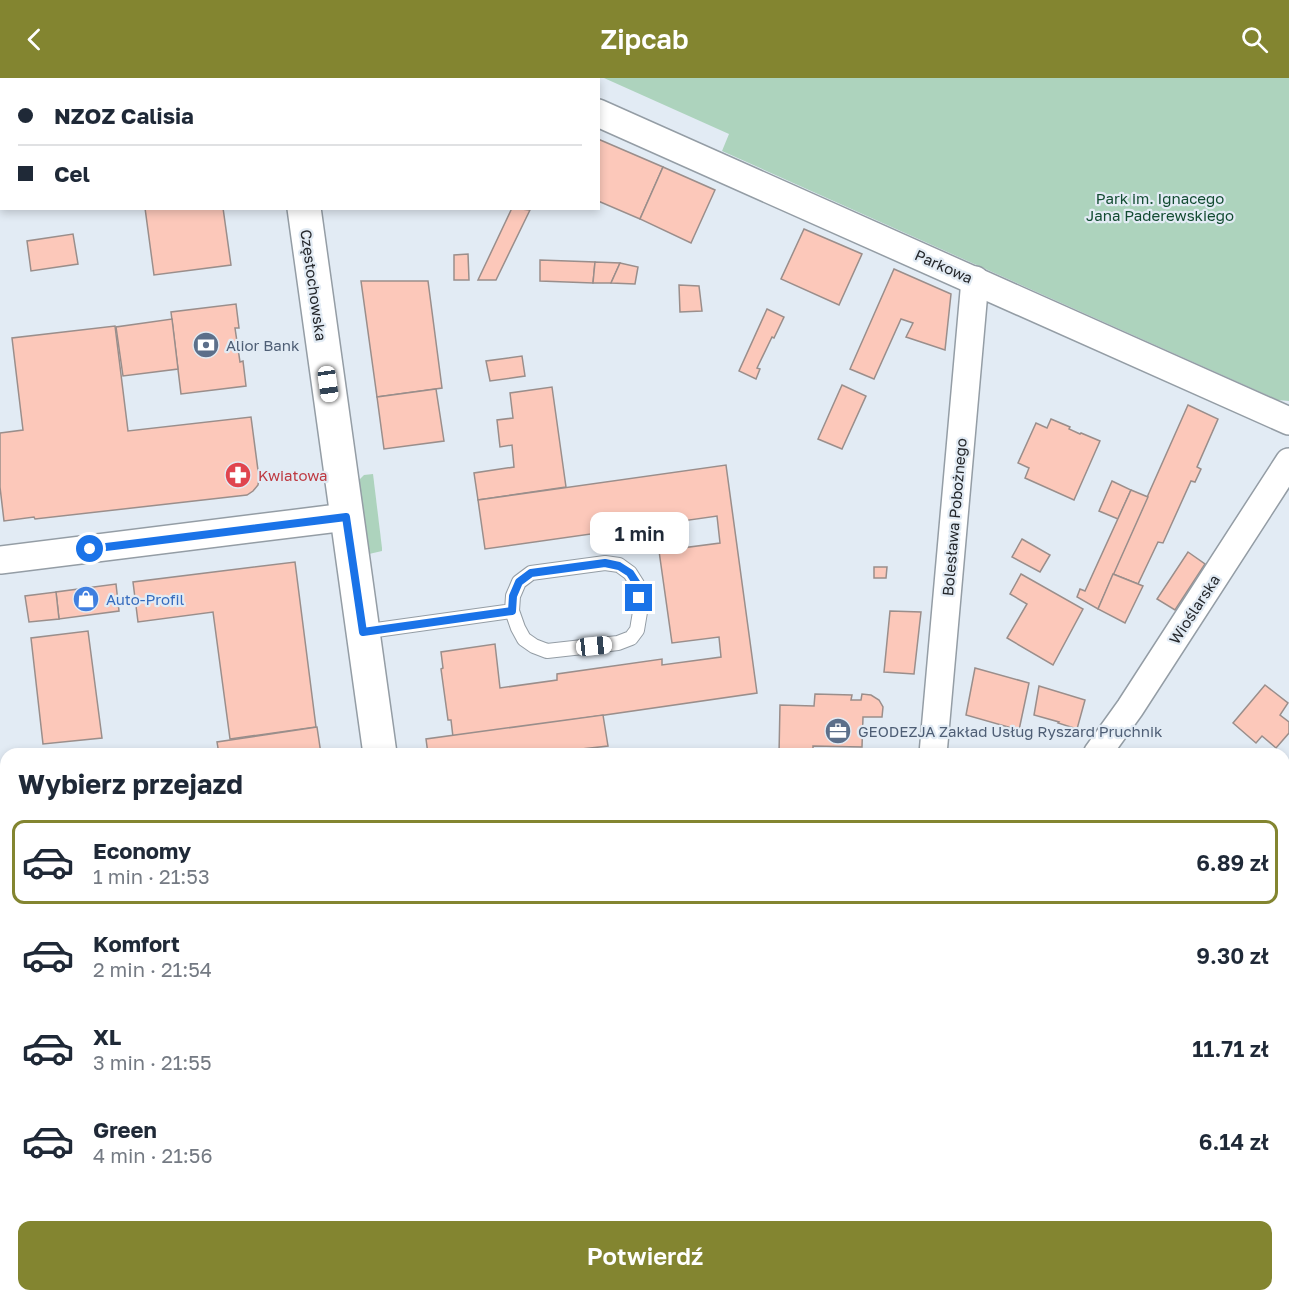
<!DOCTYPE html>
<html lang="pl">
<meta charset="utf-8">
<style>
body{margin:0;font-family:"Golos Text",sans-serif;background:#f2f2f3;color:#1f2937;height:100vh;display:flex;flex-direction:column;font-size:22px;white-space:nowrap}
*{box-sizing:border-box;margin:0}
p{font-size:20px;color:#747a83}
.icon{flex:none;width:33px;height:33px;fill:none;stroke:currentColor;stroke-width:2;stroke-linecap:round;stroke-linejoin:round}
.map{position:relative;flex:1;overflow:hidden}
.details{position:absolute;left:0px;top:670px;width:1290px;height:554px;display:flex;flex-direction:column;background:#fff;border-radius:18px 18px 0 0;box-shadow:0 3px 9px #0003}
.details>*{flex:none}
.guide{position:absolute;left:0px;top:0px;width:600px;height:132px;box-shadow:0 3px 9px #0003;display:grid;align-content:center;height:132px;padding:0 18px;background:#fff}
.end{position:absolute;width:27px;height:27px;margin:-14px;border:8px solid #1a73e8;background:#fff;box-shadow:0 0 0 3px #fff}
.from{border-radius:50%}
.bubble{position:absolute;height:42px;border-radius:12px;background:#fff;box-shadow:0 3px 9px #0003;font-size:20px;font-weight:600;line-height:42px;text-align:center}
.car{position:absolute;width:18px;height:36px;margin:-18px -9px;border-radius:8px;box-shadow:0 0 4px 2px #0007;background:linear-gradient(#fff 24%,#345 0 40%,#fff 0 76%,#345 0 86%,#fff 0)}
.guide b{display:flex;align-items:center;gap:21px;height:57px;font-size:22px}
.guide b+b{border-top:2px solid #e0e1e3}
.guide i{width:15px;height:15px;background:#1f2937}
ul{padding:0;list-style:none}
li{display:flex;align-items:center;gap:18px;height:84px;margin:0 12px 9px;padding:0 6px;border:3px solid transparent;border-radius:12px}
li div{flex:1}
li b{display:block;font-size:22px}
li em{font-style:normal;font-weight:600}
li.selected{border-color:#838530}
li>.icon{width:54px;height:54px;stroke-width:1.5}
h2{padding:0 18px;font-size:27px;line-height:72px}
.cta{display:flex;gap:12px;margin-top:auto;padding:12px 18px}
.cta a{flex:1;height:69px;border-radius:12px;background:#838530;color:#fff;font-size:24px;font-weight:600;line-height:69px;text-align:center}
header{display:flex;justify-content:space-between;align-items:center;height:78px;padding:0 18px;background:#838530;color:#fff;font-size:27px;font-weight:600}
.map>svg:first-child{display:block}
.green{fill:#add3bd}
.building{fill:#fcc8ba;stroke:#9a8e8b;stroke-width:1.5}
.lines{fill:none;stroke-linecap:round;stroke-linejoin:round}
.service-casing{stroke:#949da5;stroke-width:16}
.minor-casing{stroke:#949da5;stroke-width:30}
.tertiary-casing{stroke:#949da5;stroke-width:36}
.service{stroke:#fff;stroke-width:14}
.minor{stroke:#fff;stroke-width:27}
.tertiary{stroke:#fff;stroke-width:33}
.route{stroke:#1a73e8;stroke-width:8}
.labels{text-anchor:middle;dominant-baseline:central;stroke-width:4.5;stroke-linejoin:round;paint-order:stroke}
.park-label{font-size:15px;fill:#124b31;stroke:#e2ebf4}
.street-label{font-size:15px;fill:#24272b;stroke:#e2ebf4}
.service-label{font-size:15px;fill:#4e5e75;stroke:#e2ebf4;text-anchor:start}
.health-label{font-size:15px;fill:#be3a42;stroke:#e2ebf4;text-anchor:start}
.shop-label{font-size:15px;fill:#366cbe;stroke:#e2ebf4;text-anchor:start}
</style>
<header><svg class="icon" aria-label="back" viewBox="0 0 24 24"><path d="M15 5l-7 7 7 7"/></svg>Zipcab<svg class="icon" aria-label="search" viewBox="0 0 24 24"><circle cx="10" cy="10" r="6"/><path d="M15 15l6 6"/></svg></header>
<div class="map">
<svg width="1289" height="1223" viewBox="0 0 1289 1223">
<rect width="100%" height="100%" fill="#e2ebf4"/>
<g class="green">
<path d="M604 0H1289V323L1278 322 722 73 729 56Z"/>
<path d="M373 396 382 470V473L369 476 359 402 364 397Z"/>
</g>
<g class="building">
<path d="M0 0H52L51 2H2V71L0 73Z"/>
<path d="M333 0H462L461 2H333Z"/>
<path d="M598 61 663 89 640 141 598 123Z"/>
<path d="M663 89 715 112 691 165 640 141Z"/>
<path d="M145 130H223L231 187 154 197Z"/>
<path d="M512 130 530 132 496 202H478Z"/>
<path d="M804 151 862 176 839 227 781 201Z"/>
<path d="M73 156 78 186 31 193 27 163Z"/>
<path d="M468 176 469 202H454V177Z"/>
<path d="M540 182 595 184 593 205 540 203Z"/>
<path d="M595 184 620 185 611 205H593Z"/>
<path d="M620 185 638 189 635 206 611 205Z"/>
<path d="M894 191 951 216 945 272 906 259 913 245 901 241 874 301 850 291Z"/>
<path d="M361 203H428L442 310 377 319Z"/>
<path d="M679 207 699 208 702 233 680 234Z"/>
<path d="M236 226 239 250H235L240 284 243 283 246 308 181 316 171 234Z"/>
<path d="M767 231 784 239 774 260 772 259 757 290 760 291 756 301 739 293Z"/>
<path d="M172 241 178 291 123 298 116 249Z"/>
<path d="M115 248 128 353 251 339 259 400 258 407 253 413 247 417 35 441 34 439 4 443 0 409V355L23 352 12 260Z"/>
<path d="M522 278 525 298 490 303 486 283Z"/>
<path d="M842 307 866 318 842 371 818 361Z"/>
<path d="M552 309 566 409 478 422 474 395 514 389 512 367 500 369 497 342 513 340 510 315Z"/>
<path d="M436 311 444 363 384 371 377 319Z"/>
<path d="M1188 327 1218 341 1197 389 1201 391 1195 404 1191 403 1163 465 1158 464 1138 506 1113 496Z"/>
<path d="M1051 341 1070 349 1069 351 1080 356 1081 355 1100 363 1074 422 1025 400 1029 390 1018 385 1036 345 1047 350Z"/>
<path d="M726 387 757 615 453 659 451 642H448L441 591 443 590 441 574 495 566 500 610 557 602V596L662 581V587L721 579 719 559 672 565 659 473 720 465 717 438 485 471 478 422Z"/>
<path d="M1112 403 1131 412 1118 441 1099 433Z"/>
<path d="M1131 412 1148 419 1098 531 1077 519 1080 511 1085 513Z"/>
<path d="M1022 461 1050 477 1040 494 1012 479Z"/>
<path d="M1188 474 1205 486 1175 532 1157 521Z"/>
<path d="M295 484 316 649 230 661 213 534 138 544 133 504Z"/>
<path d="M874 489H887L886 500H874Z"/>
<path d="M1021 496 1083 531 1053 587 1007 560 1027 526 1010 516Z"/>
<path d="M1113 496 1143 508 1125 545 1098 531Z"/>
<path d="M116 506 119 533 59 541 56 514Z"/>
<path d="M56 514 59 541 29 544 25 518Z"/>
<path d="M890 533 921 534 914 596 884 594Z"/>
<path d="M88 553 102 660 43 666 31 560Z"/>
<path d="M975 590 1029 605 1019 652 966 637Z"/>
<path d="M1265 607 1288 625 1280 637 1289 644V655L1276 670 1262 658 1256 665 1233 645Z"/>
<path d="M1039 608 1085 622 1077 651 1058 645 1059 644 1034 637Z"/>
<path d="M815 616 852 617 851 622H861L862 616 871 617 879 622 883 629 882 639H863L862 669 813 668V676H779L780 627 814 628Z"/>
<path d="M603 637 608 668 555 674V675L543 676H428L426 661Z"/>
<path d="M317 649 321 676H219L217 664Z"/>
<path d="M6 740V845L0 807V741Z"/>
<path d="M6 845V940L0 901V846Z"/>
<path d="M0 906 6 940V1029L0 1030Z"/>
<path d="M6 1084V1177H0V1085Z"/>
<path d="M374 1218H401V1223H375Z"/>
<path d="M592 1218H598V1223H554Z"/>
<path d="M997 1218H1063L1057 1223H1002Z"/>
<path d="M1063 1218H1074L1078 1223H1057Z"/>
</g>
<g class="lines">
<defs>
<path id="service" d="M362 554 512 533 518 550 524 561 534 568 547 573 618 565 631 560 637 552 640 534 637 506 630 495 619 487 605 485 531 495 519 504 513 518 512 533"/>
<g id="minor">
<path d="M521 0 524 2"/>
<path d="M598 35 1289 343"/>
<path d="M0 482 346 439"/>
<path d="M933 676 975 202"/>
<path d="M1097 676 1130 630 1289 384"/>
<path d="M1114 1218 1119 1223"/>
</g>
<g id="tertiary">
<path d="M286 0V2"/>
<path d="M304 130 380 676"/>
<path d="M456 1218V1223"/>
</g>
</defs>
<use href="#service" class="service-casing"/>
<use href="#minor" class="minor-casing"/>
<use href="#tertiary" class="tertiary-casing"/>
<use href="#service" class="service"/>
<use href="#minor" class="minor"/>
<use href="#tertiary" class="tertiary"/>
</g>
<g class="lines">
<path class="route" d="M90 471 346 439 363 554 512 533 513 518 519 504 531 495 605 485 619 488 630 495 637 506 639 520"/>
</g>
<defs>
<symbol id="bank-disc" viewBox="-11 -11 22 22"><circle r="9.5" fill="#5c6f8a" stroke="#e2ebf4"/><path d="M-6-4H6V4H-6ZM0-2.3a2.3 2.3 0 1 0 0 4.6a2.3 2.3 0 1 0 0-4.6Z" fill="#fff"/></symbol>
<symbol id="pharmacy-disc" viewBox="-11 -11 22 22"><circle r="9.5" fill="#e0444e" stroke="#e2ebf4"/><path d="M-2-6h4v4h4v4h-4v4h-4v-4h-4v-4h4Z" fill="#fff"/></symbol>
<symbol id="shop-disc" viewBox="-11 -11 22 22"><circle r="9.5" fill="#3f7fe0" stroke="#e2ebf4"/><path d="M-5-2.5h2.3a2.7 3.5 0 0 1 5.4 0H5L5.5 6h-11ZM-1.5-2.5h3a1.5 2.3 0 0 0-3 0Z" fill="#fff"/></symbol>
<symbol id="office-disc" viewBox="-11 -11 22 22"><circle r="9.5" fill="#5c6f8a" stroke="#e2ebf4"/><path d="M-6-3h4V-5.5h4V-3h4V5H-6ZM-1-4.5V-3h2v-1.5ZM-6 0V1H6V0Z" fill="#fff"/></symbol>
</defs>
<g fill-rule="evenodd">
<use href="#bank-disc" x="191" y="252" width="30" height="30"/>
<use href="#pharmacy-disc" x="223" y="382" width="30" height="30"/>
<use href="#shop-disc" x="71" y="506" width="30" height="30"/>
<use href="#office-disc" x="823" y="638" width="30" height="30"/>
</g>
<g class="labels">
<g class="park-label">
<text x="1160" y="120">Park im. Ignacego<tspan x="1160" dy="17">Jana Paderewskiego</tspan></text>
</g>
<g class="street-label">
<text transform="translate(944 188) rotate(24)">Parkowa</text>
<text transform="translate(314 207) rotate(82)">Częstochowska</text>
<text transform="translate(954 439) rotate(-85)">Bolesława Pobożnego</text>
<text transform="translate(1194 531) rotate(-57)">Wioślarska</text>
</g>
<g class="service-label">
<text x="226" y="267">Alior Bank</text>
<text x="858" y="653">GEODEZJA Zakład Usług Ryszard Pruchnik</text>
</g>
<g class="health-label">
<text x="258" y="397">Kwiatowa</text>
</g>
<g class="shop-label">
<text x="106" y="521">Auto-Profil</text>
</g>
</g>
</svg>
<i class="end from" style="left:90px;top:471px"></i>
<i class="end" style="left:639px;top:520px"></i>
<div class="bubble" style="left:590px;top:434px;width:99px">1 min</div>
<i class="car" style="left:328px;top:306px;rotate:172deg"></i>
<i class="car" style="left:594px;top:568px;rotate:84deg"></i>
<div class="guide">
<b><i class="from"></i>NZOZ Calisia</b>
<b><i></i>Cel</b>
</div>
<section class="details">
<h2>Wybierz przejazd</h2>
<ul>
<li class="selected"><svg class="icon" aria-label="car" viewBox="0 0 24 24"><path d="M5 17H2v-5l4-1 3-4h7l3 4 3 1v5h-3M9 17h6M6 11h13"/><circle cx="7" cy="17" r="2"/><circle cx="17" cy="17" r="2"/></svg><div><b>Economy</b><p>1 min · 21:53</p></div><em>6.89 zł</em></li>
<li><svg class="icon" aria-label="car" viewBox="0 0 24 24"><path d="M5 17H2v-5l4-1 3-4h7l3 4 3 1v5h-3M9 17h6M6 11h13"/><circle cx="7" cy="17" r="2"/><circle cx="17" cy="17" r="2"/></svg><div><b>Komfort</b><p>2 min · 21:54</p></div><em>9.30 zł</em></li>
<li><svg class="icon" aria-label="car" viewBox="0 0 24 24"><path d="M5 17H2v-5l4-1 3-4h7l3 4 3 1v5h-3M9 17h6M6 11h13"/><circle cx="7" cy="17" r="2"/><circle cx="17" cy="17" r="2"/></svg><div><b>XL</b><p>3 min · 21:55</p></div><em>11.71 zł</em></li>
<li><svg class="icon" aria-label="car" viewBox="0 0 24 24"><path d="M5 17H2v-5l4-1 3-4h7l3 4 3 1v5h-3M9 17h6M6 11h13"/><circle cx="7" cy="17" r="2"/><circle cx="17" cy="17" r="2"/></svg><div><b>Green</b><p>4 min · 21:56</p></div><em>6.14 zł</em></li>
</ul>
<div class="cta"><a>Potwierdź</a></div>
</section>
</div>
